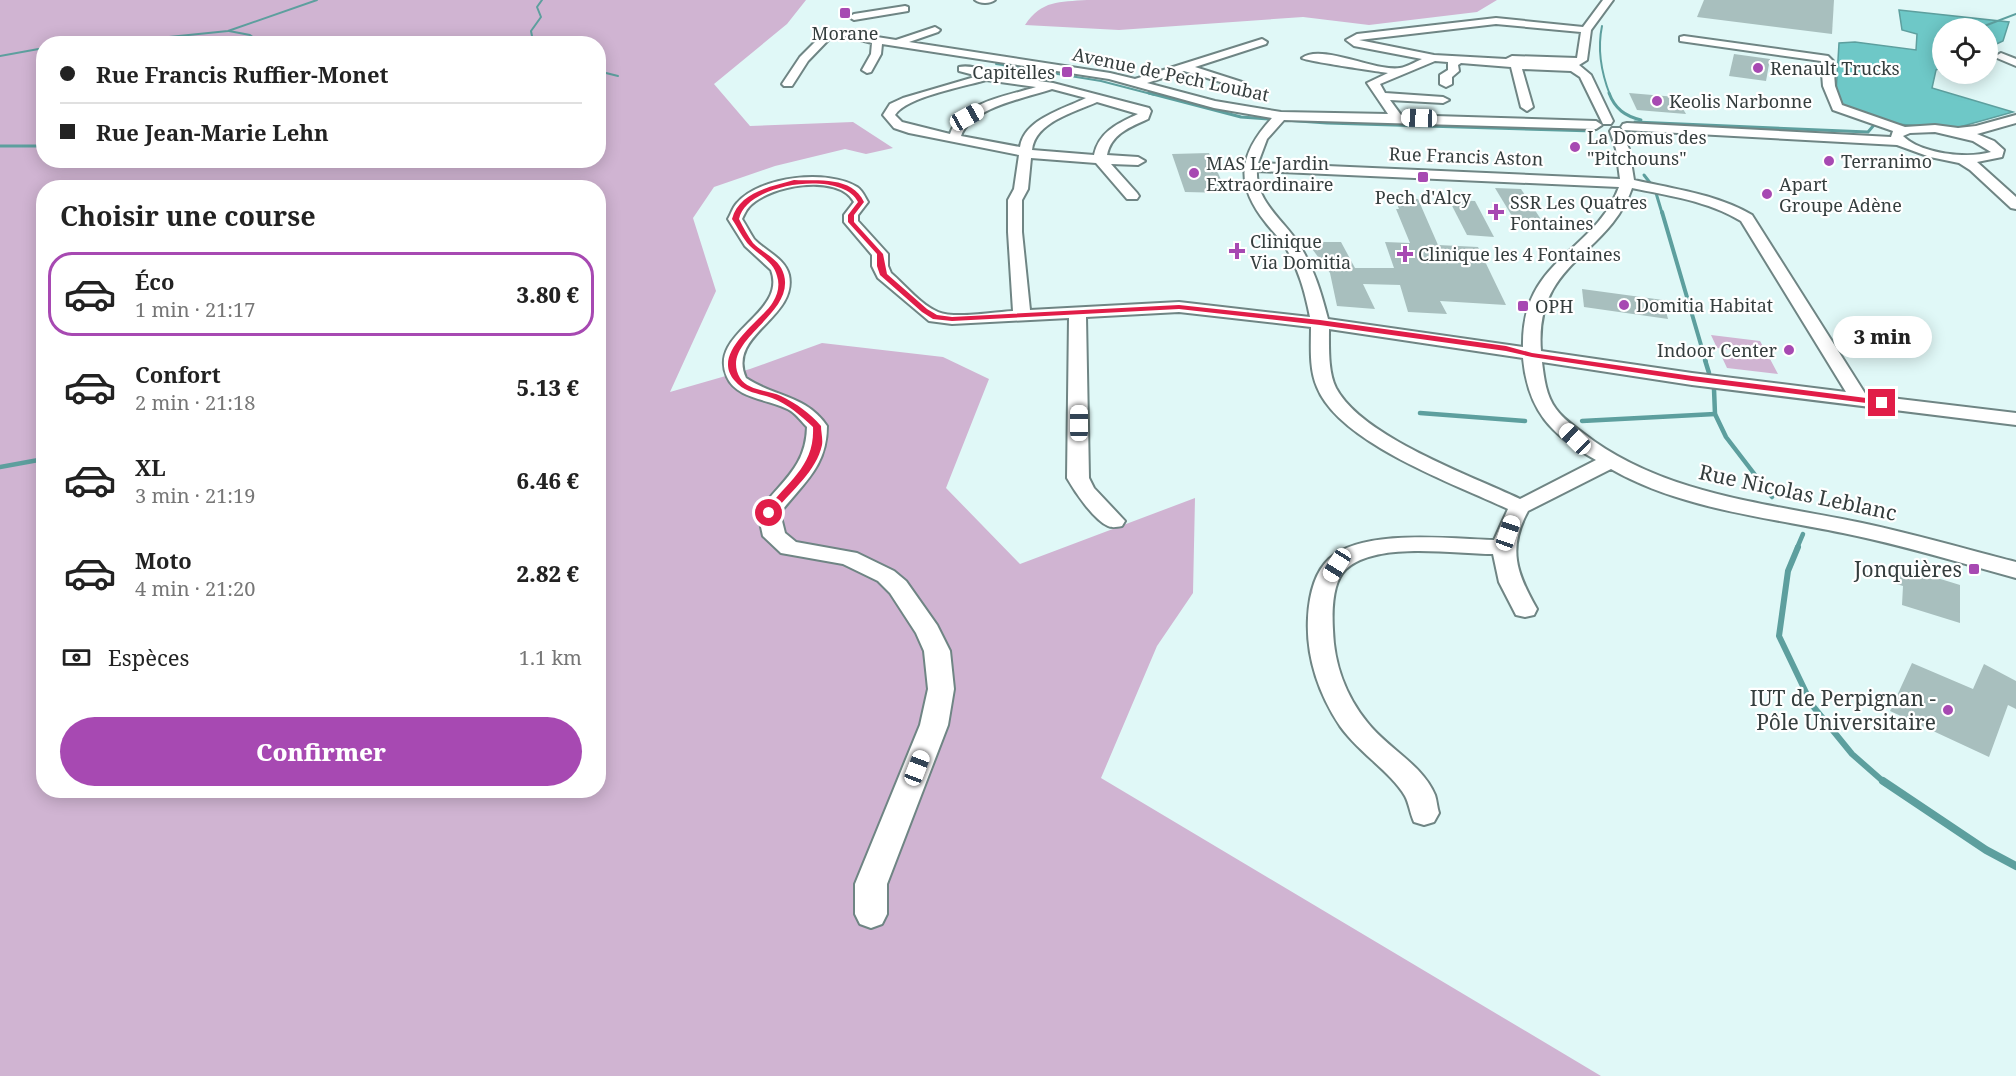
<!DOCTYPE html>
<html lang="fr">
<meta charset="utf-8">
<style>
body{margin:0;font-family:"Noto Serif",serif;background:#f2f2f2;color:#222;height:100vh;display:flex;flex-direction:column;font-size:22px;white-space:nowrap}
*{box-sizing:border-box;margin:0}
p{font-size:20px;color:#767676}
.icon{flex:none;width:33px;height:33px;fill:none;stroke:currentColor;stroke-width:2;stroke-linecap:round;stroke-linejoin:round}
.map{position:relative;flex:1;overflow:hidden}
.panel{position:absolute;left:36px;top:180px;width:570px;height:618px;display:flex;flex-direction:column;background:#fff;border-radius:24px;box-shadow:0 3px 15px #0003}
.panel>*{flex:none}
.top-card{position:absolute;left:36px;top:36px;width:570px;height:132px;border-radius:24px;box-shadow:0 3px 15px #0003;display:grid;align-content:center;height:132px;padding:0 24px;background:#fff}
.buttons{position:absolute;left:1932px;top:18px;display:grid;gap:12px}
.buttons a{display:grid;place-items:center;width:66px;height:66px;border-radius:50%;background:#fff;box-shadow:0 3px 15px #0003;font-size:30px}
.end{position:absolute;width:27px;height:27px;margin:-14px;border:8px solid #e11d48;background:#fff;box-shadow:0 0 0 3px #fff}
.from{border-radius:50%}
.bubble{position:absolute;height:42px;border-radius:21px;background:#fff;box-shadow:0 3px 15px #0003;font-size:20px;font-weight:800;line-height:42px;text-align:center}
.car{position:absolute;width:18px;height:36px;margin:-18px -9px;border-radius:8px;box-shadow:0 0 4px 2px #0007;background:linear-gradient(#fff 24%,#345 0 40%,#fff 0 76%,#345 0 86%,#fff 0)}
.top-card b{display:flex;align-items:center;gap:21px;height:57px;font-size:22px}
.top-card b+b{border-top:2px solid #e0e0e0}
.top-card i{width:15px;height:15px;background:#222}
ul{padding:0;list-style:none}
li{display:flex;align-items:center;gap:18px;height:84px;margin:0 12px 9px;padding:0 12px;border:3px solid transparent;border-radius:24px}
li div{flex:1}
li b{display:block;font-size:22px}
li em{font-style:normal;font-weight:800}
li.on{border-color:#a749b2}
li>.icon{width:54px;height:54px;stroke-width:1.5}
h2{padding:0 24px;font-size:27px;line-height:72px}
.pay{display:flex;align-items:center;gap:15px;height:66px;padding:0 24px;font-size:22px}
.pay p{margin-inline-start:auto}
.action{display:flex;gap:12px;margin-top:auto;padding:12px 24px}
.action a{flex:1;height:69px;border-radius:36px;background:#a749b2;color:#fff;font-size:24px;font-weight:800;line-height:69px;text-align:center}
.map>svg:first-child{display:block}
.green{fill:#d0b4d2;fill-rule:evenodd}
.water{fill:#6ec8c7;stroke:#5d9f9e;stroke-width:1.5}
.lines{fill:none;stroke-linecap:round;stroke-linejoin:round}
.stream-far5{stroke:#5d9f9e;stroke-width:2}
.stream-far4{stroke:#5d9f9e;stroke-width:3}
.stream-far3{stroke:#5d9f9e;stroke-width:4}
.stream-far2{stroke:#5d9f9e;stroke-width:4.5}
.stream-far1{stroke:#5d9f9e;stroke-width:6}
.stream{stroke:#5d9f9e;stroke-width:8}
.building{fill:#a8bfbe}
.minor-casing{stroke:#6f8584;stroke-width:4}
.minor{fill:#fff;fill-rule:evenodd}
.route{fill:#e11d48}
.poi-dot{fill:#a749b2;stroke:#fff;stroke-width:2}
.labels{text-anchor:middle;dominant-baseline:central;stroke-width:4.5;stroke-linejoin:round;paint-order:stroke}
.far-poi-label{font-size:18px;fill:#353e3e;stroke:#fff;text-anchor:start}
.far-street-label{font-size:18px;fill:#353e3e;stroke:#fff}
.street-label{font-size:21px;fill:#353e3e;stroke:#fff}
.poi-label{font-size:21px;fill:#353e3e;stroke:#fff;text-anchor:end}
</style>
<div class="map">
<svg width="2016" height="1076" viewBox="0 0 2016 1076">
<rect width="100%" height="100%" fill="#e0f8f7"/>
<g class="green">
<path d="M0 0H806L787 24 714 84 750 126 853 122 893 148 866 154 845 149 775 166 714 187 693 218 716 291 670 392 750 369 822 343 943 357 989 379 946 488 1020 564 1195 498 1193 593 1157 646 1101 778 1601 1076H0ZM44 44H598V160H44ZM44 188H598V790H44Z"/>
<path d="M1087 0H1497L1477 12 1369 25 1303 17 1119 30 1025 25C1042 0 1059 2 1087 0Z"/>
<path d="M1711 335 1760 341 1767 354 1717 348Z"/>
<path d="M1720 353 1770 359 1778 374 1727 368Z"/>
</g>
<path class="water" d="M1899 10 2009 22 2003 41 1988 48V28H1942V67L1936 70 1932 88 2013 112 1956 128 1895 124 1846 111 1836 94 1839 43 1855 42 1916 50 1917 34 1902 30Z"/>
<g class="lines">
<g class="stream-far5">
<path d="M1602 26C1597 50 1601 72 1610 95"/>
<path d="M1979 28 2016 14"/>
<path d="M229 31 250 35 254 38 246 44"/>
<path d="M100 44 228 31 317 0"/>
<path d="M538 44 533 41 531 31 541 17 537 7 542 0"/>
<path d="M0 56 44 48"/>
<path d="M996 64 1101 81 1155 95"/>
<path d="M598 71 618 76"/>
</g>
<g class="stream-far4">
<path d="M1149 93 1241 117 1327 123 1594 131"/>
<path d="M1609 93C1615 109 1625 116 1641 120"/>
<path d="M1635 122 1868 132 1874 125"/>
<path d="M0 146H44"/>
<path d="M1644 175 1651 184"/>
<path d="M1656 193 1662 213"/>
</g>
<path class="stream-far3" d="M1662 212 1706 362"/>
<g class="stream-far2">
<path d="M1705 360 1709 373"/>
<path d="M1714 389 1715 414 1726 437 1772 497"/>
<path d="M1420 413 1525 421"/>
<path d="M1582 421 1715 414"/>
<path d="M0 467 44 459"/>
<path d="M1797 548 1803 534"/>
</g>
<path class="stream-far1" d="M1798 547 1788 571 1779 636 1812 705 1852 754 1885 783"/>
<path class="stream" d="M1883 781 1986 850 2016 866"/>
</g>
<g class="building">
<path d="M1704 0H1834L1832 34 1697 17Z"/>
<path d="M1734 54 1770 59 1766 81 1729 76Z"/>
<path d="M1629 93 1676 97 1686 114 1637 110Z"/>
<path d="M1209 153 1227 193 1185 192 1172 154Z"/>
<path d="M1495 188 1521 189 1546 227 1518 226Z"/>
<path d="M1395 198 1418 199 1438 245 1478 247 1506 305 1440 301 1447 314 1408 312 1400 285 1363 284 1375 309 1337 306 1330 273 1307 242H1341L1355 268H1394L1385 242 1410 243 1396 209H1399Z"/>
<path d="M1449 200 1475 201 1494 237 1467 235Z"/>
<path d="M1582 289 1663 300 1668 319 1584 307Z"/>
<path d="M1895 565 1960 585V623L1902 605 1903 586 1893 583Z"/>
<path d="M1912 663 1973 689 1984 664 2016 681V709L2008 705 1989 757 1890 711Z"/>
</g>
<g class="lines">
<defs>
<g id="minor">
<path d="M975 0H995C990 4 980 4 975 0Z"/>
<path d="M1603 0H1613L1591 30 1587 60 1579 65 1591 75 1613 121 1611 124H1603L1580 77 1571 71 1522 69 1533 107 1527 111 1521 107 1511 67 1461 63 1458 65 1459 71 1452 77V84L1446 87 1440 84V75L1448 70V62L1435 61 1380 84 1385 93 1443 97 1449 100 1443 103 1390 100 1401 115 1596 121 1602 125 1596 129 1284 120 1267 139 1258 163 1620 179 1616 149 1610 131 1612 128H1620L1629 149 1634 180C1674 189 1716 194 1752 215L1866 395 2016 413V425L1692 385 1542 362C1544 378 1546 396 1556 409 1563 419 1574 426 1583 433 1662 495 1767 503 1862 523 1914 534 1965 549 2016 562V578C1958 562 1902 545 1843 533 1766 517 1681 509 1611 469L1528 511C1507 549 1517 574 1537 609L1534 615 1525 617 1516 615 1499 582 1493 554C1454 554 1377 541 1346 569 1332 582 1332 612 1333 630 1334 664 1346 696 1367 722 1387 748 1422 764 1435 795 1437 801 1437 807 1439 813L1434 822 1424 825 1414 822C1410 813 1409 803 1405 796 1391 772 1358 752 1340 726 1319 694 1306 657 1308 618 1309 598 1314 573 1329 559 1363 528 1451 539 1494 540L1508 509C1455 484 1339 443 1317 387 1309 369 1311 346 1311 327L1179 312 1086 317 1089 478 1094 488 1125 521 1122 526C1117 527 1112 528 1108 526 1094 520 1075 492 1067 478L1069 318 952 324 929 321 878 278 872 266V255L844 222V215L854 202C838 173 769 185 749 207 746 210 744 215 742 219 746 225 750 233 754 239 765 251 785 258 789 275 798 318 726 335 746 378 774 397 806 395 827 426 827 467 803 483 780 513L785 533 796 542 857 553 894 571 906 581 937 625 950 651 954 689 948 725 887 884V914L882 924 871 928 860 924 855 914V884L920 725 928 689 924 651 916 633 890 593 878 581 843 564 781 553 763 536 758 513C779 482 806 469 807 427 802 422 797 415 791 411 772 399 737 400 727 377 707 332 788 314 771 270L745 246 728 219C731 214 733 207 737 203 760 176 828 169 857 187 862 190 865 197 868 202L858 215V221L888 254V266L891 273C905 285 921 305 938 312 955 319 994 312 1013 311L1008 232V200L1014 189 1019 155 909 133 894 128 883 115 890 104 903 98 978 76 959 71V67C968 65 982 68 989 74L1053 83 1149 108 1151 111 1148 119C1130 127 1111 134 1107 155L1138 157 1145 161 1138 165 1111 164 1137 193 1139 196 1137 199H1127L1096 163 1031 158 1028 189 1022 200V232L1030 310 1179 302 1310 317C1305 292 1299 270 1286 248 1281 239 1272 231 1266 223 1234 183 1239 154 1272 118L1214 108 1109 79 882 44 881 54 871 72 867 73 862 70 871 54 872 43 845 36V32L896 40 935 27 940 30 938 32 909 42 1110 73 1135 79 1262 39 1267 42 1266 44 1195 67 1245 83V87H1237L1184 71 1147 83 1215 101 1281 112 1388 114 1367 83 1388 73C1376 71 1305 61 1302 58 1321 43 1376 72 1400 68 1407 67 1415 62 1422 59L1354 46 1346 40 1357 34 1496 18 1583 27ZM1496 24 1581 32 1577 58 1512 56 1506 59 1434 55 1359 40ZM986 80 1036 87C1008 96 961 102 950 134L902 122 895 115C906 97 966 86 986 80ZM1052 89 1086 98C1064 109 1024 119 1020 147L961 136C971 107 1026 98 1052 89ZM1097 102 1138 114C1119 123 1099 131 1094 155L1032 150C1035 122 1075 112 1097 102ZM1257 171 1619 187C1594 254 1521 258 1523 347L1328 319C1321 292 1314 269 1300 246 1286 222 1255 202 1257 171ZM1632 188C1670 196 1708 201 1741 221L1846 392 1692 373 1541 351C1534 261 1608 257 1632 188ZM1329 329 1523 358C1528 411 1551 435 1596 460L1520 499C1470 475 1362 437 1336 388 1328 372 1329 348 1329 329Z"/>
<path d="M905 6 908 7V11L854 20 849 17 854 14Z"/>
<path d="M825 32 834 34 808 61 792 86H784L782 84 800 57Z"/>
<path d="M1684 36 1828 56 1833 61 1835 86 1842 105 1905 127 1935 125 1958 128 1976 126 2016 115V123L1977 134 1994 141 2004 150 2002 157 1977 162 2016 197V209L2011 208 1970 170 1959 163 1930 157 1897 145 1623 130 1621 127 1623 124 1627 123 1891 137 1893 131 1833 110 1823 86 1821 61 1680 41V37ZM1935 132 1973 141 1991 152C1968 159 1921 154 1903 136L1910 133Z"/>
<path d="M2001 53 2016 59V66L1997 58 1996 56Z"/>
</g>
</defs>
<use href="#minor" class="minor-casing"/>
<use href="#minor" class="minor"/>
</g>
<path class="route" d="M794 180C818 181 852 176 864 202L854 215V222L883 254 887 274 927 309 937 315 952 317 1179 305 1320 320 1506 346 1532 353 1692 376 1882 400 1886 403 1882 405 1692 381 1532 357 1506 351 1320 325 1179 309 952 321 933 319 922 312 880 275 877 266V254L848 222V215L858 202C843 170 747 182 739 219 743 227 748 236 753 243 764 254 780 259 784 275 795 316 718 340 740 378 748 391 769 390 781 396 797 404 810 413 821 426 821 432 823 439 822 445 816 473 788 493 772 515L769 516 764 513 766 511C787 481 815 467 813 427 800 415 788 404 772 398 758 393 745 393 735 381 709 353 763 320 773 302 778 294 780 285 777 276 774 262 759 255 750 246 743 239 738 228 732 219 739 192 770 187 794 180Z"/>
<g class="poi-dot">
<rect x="839" y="7" width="12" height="12" rx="3"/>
<circle cx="1758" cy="68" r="6"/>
<rect x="1061" y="66" width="12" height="12" rx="3"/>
<circle cx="1657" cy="101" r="6"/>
<circle cx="1575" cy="147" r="6"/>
<circle cx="1829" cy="161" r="6"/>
<circle cx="1194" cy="173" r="6"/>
<rect x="1417" y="171" width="12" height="12" rx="3"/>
<circle cx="1767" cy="194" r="6"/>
<path d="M1493 203h6v6h6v6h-6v6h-6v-6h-6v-6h6z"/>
<path d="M1234 242h6v6h6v6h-6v6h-6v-6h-6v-6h6z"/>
<path d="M1402 245h6v6h6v6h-6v6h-6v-6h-6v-6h6z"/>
<circle cx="1624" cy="305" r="6"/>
<rect x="1517" y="300" width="12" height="12" rx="3"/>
<circle cx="1789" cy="350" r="6"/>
<rect x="1968" y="563" width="12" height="12" rx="3"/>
<circle cx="1948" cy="710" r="6"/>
</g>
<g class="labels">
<g class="far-poi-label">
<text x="845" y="33" text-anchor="middle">Morane</text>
<text x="1770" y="68">Renault Trucks</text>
<text x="1055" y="72" text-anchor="end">Capitelles</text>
<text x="1669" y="101">Keolis Narbonne</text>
<text x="1587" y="137">La Domus des<tspan x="1587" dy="21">"Pitchouns"</tspan></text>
<text x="1841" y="161">Terranimo</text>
<text x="1206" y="163">MAS Le Jardin<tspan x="1206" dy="21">Extraordinaire</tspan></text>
<text x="1779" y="184">Apart<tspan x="1779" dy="21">Groupe Adène</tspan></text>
<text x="1423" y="197" text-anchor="middle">Pech d'Alcy</text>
<text x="1510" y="202">SSR Les Quatres<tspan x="1510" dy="21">Fontaines</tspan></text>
<text x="1250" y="241">Clinique<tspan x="1250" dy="21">Via Domitia</tspan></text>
<text x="1418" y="254">Clinique les 4 Fontaines</text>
<text x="1636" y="305">Domitia Habitat</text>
<text x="1535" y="306">OPH</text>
<text x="1777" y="350" text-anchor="end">Indoor Center</text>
</g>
<g class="far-street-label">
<text transform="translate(1171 74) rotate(12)">Avenue de Pech Loubat</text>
<text transform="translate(1466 156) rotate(2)">Rue Francis Aston</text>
</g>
<g class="street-label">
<text transform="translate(1798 492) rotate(12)">Rue Nicolas Leblanc</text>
</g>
<g class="poi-label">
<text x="1962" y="569">Jonquières</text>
<text x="1936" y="698">IUT de Perpignan -<tspan x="1936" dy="24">Pôle Universitaire</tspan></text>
</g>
</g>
</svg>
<div class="buttons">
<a><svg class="icon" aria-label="locate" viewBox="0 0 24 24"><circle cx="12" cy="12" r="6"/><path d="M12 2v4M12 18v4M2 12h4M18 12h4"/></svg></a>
</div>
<i class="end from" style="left:769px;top:513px"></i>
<i class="end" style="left:1882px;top:403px"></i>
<div class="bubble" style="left:1833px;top:316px;width:99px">3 min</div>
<i class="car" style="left:967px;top:117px;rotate:61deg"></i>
<i class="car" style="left:1419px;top:118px;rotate:272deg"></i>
<i class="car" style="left:1079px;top:423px;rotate:0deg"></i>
<i class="car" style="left:1575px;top:439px;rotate:314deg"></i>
<i class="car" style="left:1508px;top:533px;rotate:19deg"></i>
<i class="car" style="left:1337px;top:565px;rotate:212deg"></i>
<i class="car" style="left:917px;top:768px;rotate:21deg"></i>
<div class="top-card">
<b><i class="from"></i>Rue Francis Ruffier-Monet</b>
<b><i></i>Rue Jean-Marie Lehn</b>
</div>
<section class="panel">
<h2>Choisir une course</h2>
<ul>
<li class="on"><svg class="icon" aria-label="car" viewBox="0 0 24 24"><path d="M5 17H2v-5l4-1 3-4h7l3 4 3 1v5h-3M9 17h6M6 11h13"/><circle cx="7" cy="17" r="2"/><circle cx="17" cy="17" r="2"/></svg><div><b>Éco</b><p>1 min · 21:17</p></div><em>3.80 €</em></li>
<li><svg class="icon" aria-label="car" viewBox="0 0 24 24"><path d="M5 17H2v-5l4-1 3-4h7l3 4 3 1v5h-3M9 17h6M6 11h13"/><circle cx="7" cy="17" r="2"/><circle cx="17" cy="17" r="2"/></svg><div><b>Confort</b><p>2 min · 21:18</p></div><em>5.13 €</em></li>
<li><svg class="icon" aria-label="car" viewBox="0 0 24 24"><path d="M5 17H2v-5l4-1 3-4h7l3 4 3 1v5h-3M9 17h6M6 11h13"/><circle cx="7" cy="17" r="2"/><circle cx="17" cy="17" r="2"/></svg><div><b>XL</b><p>3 min · 21:19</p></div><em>6.46 €</em></li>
<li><svg class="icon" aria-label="car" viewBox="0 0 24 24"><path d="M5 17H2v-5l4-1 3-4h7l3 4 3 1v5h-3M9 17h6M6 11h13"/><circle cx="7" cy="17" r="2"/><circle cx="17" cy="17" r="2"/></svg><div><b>Moto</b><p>4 min · 21:20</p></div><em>2.82 €</em></li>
</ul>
<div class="pay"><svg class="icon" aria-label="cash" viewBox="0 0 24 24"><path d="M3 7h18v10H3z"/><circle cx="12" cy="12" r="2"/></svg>Espèces<p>1.1 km</p></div>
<div class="action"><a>Confirmer</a></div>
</section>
</div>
